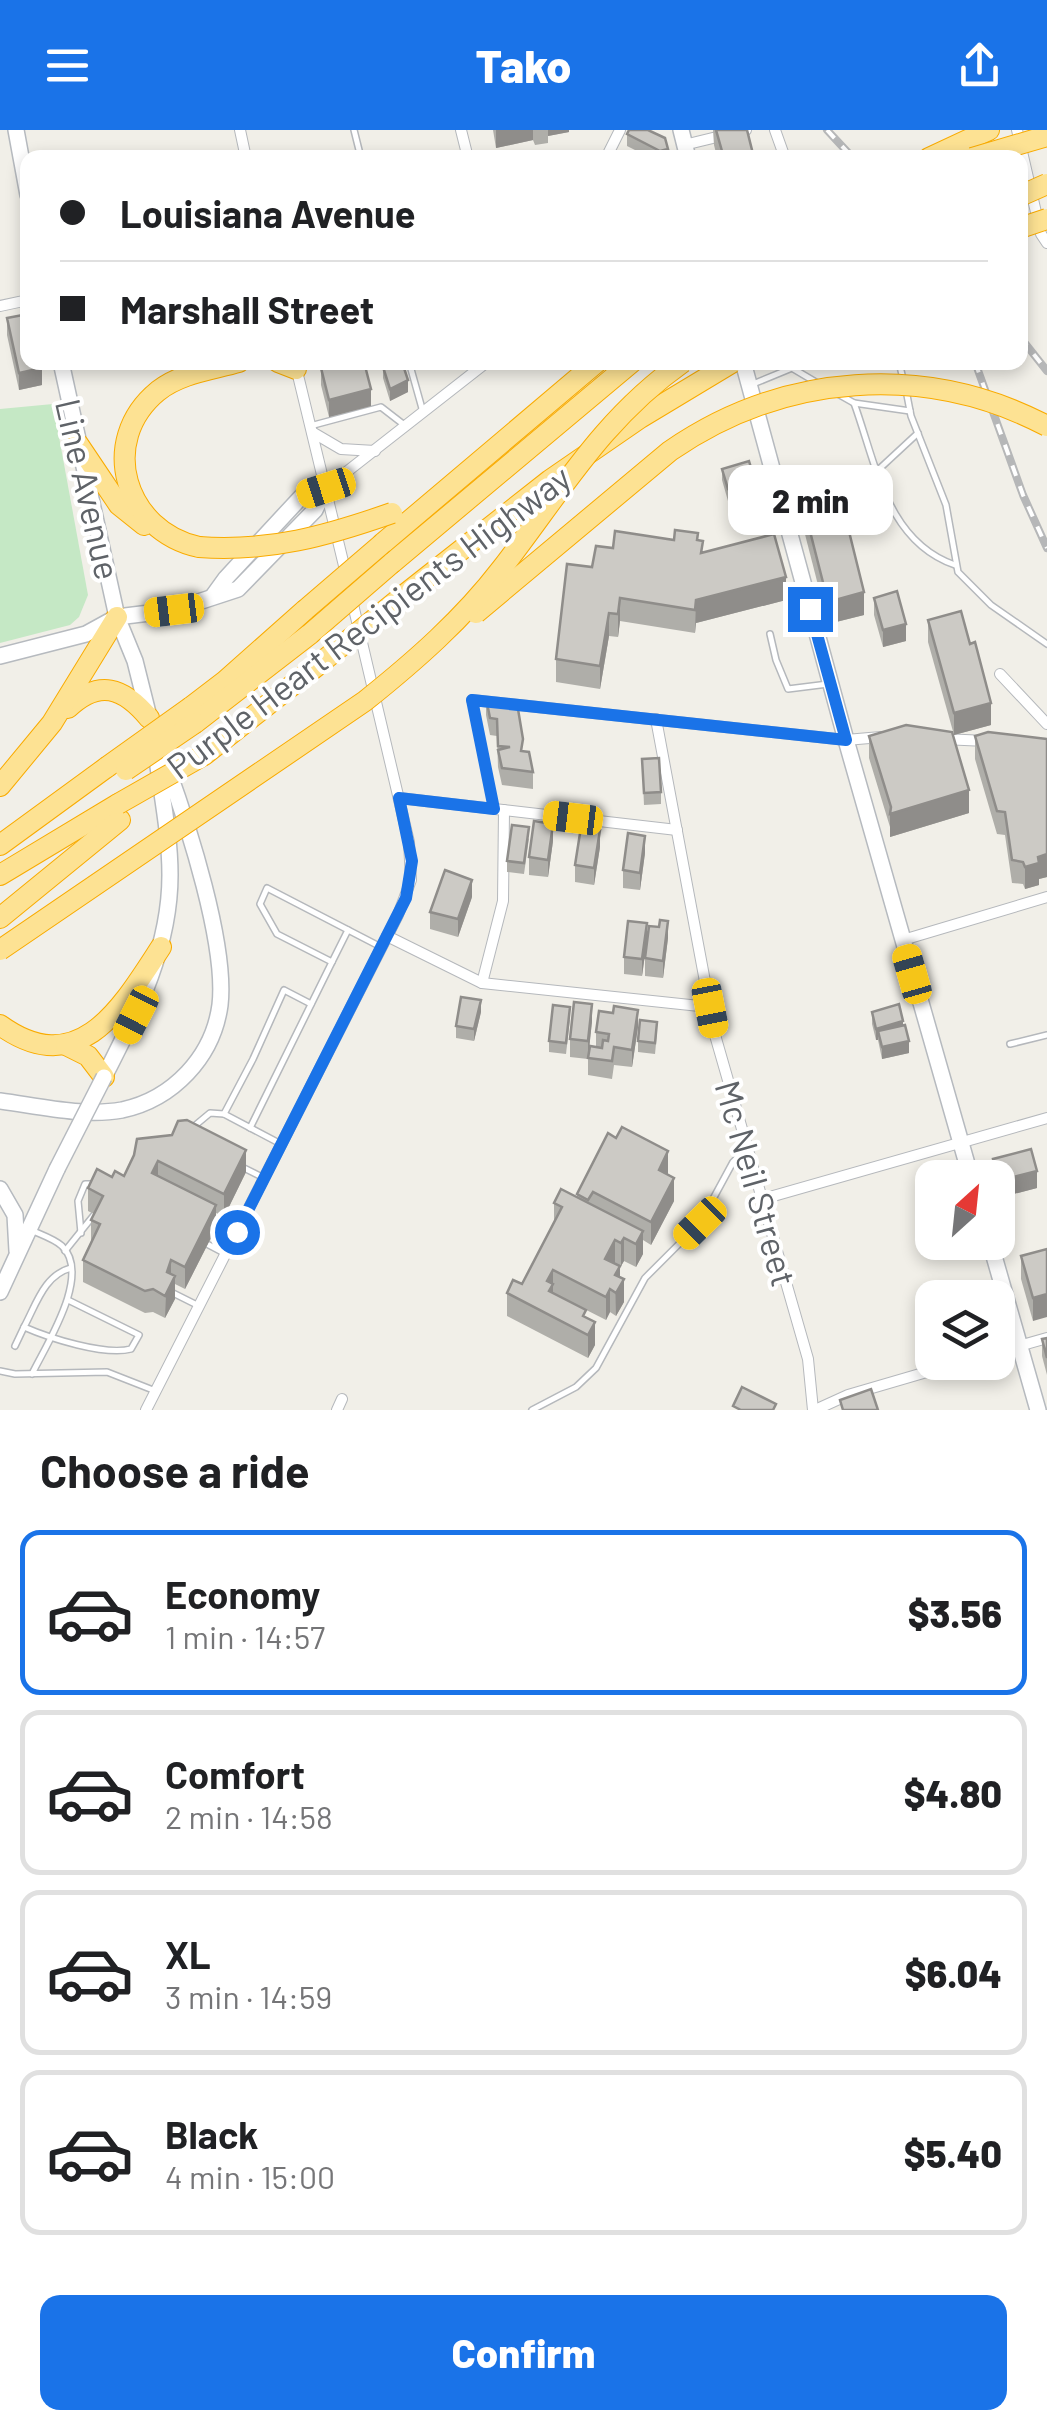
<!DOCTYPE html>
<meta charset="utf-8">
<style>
body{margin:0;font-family:Barlow,sans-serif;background:#f2f2f2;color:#202124;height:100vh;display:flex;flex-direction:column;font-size:38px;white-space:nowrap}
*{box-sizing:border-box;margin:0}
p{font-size:32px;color:#757577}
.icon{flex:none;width:55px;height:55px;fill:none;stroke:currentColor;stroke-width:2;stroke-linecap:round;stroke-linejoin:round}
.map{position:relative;height:1280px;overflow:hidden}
.drawer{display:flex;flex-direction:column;background:#fff;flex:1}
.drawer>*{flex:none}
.banner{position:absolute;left:20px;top:20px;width:1008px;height:220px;border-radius:20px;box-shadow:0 5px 15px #0003;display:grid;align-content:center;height:220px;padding:0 40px;background:#fff}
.needle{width:65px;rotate:27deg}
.fabs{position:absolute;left:915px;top:1030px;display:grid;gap:20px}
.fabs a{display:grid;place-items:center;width:100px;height:100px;border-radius:20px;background:#fff;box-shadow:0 5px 15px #0003;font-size:50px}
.end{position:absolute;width:45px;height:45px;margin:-22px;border:12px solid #1a73e8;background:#fff;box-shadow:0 0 0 5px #fff}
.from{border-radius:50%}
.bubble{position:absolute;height:70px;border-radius:20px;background:#fff;box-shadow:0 5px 15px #0003;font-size:32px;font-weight:800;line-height:70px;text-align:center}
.car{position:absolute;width:30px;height:60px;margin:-30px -15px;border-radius:12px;box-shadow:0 0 8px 2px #0007;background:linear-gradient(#f5c518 24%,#345 0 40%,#f5c518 0 76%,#345 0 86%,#f5c518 0)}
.banner b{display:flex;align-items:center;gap:35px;height:95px;font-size:38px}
.banner b+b{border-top:2px solid #e0e0e0}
.banner i{width:25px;height:25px;background:#202124}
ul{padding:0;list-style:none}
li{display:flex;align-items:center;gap:30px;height:165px;margin:0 20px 15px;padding:0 20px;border:5px solid #e0e0e0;border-radius:20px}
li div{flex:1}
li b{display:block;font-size:38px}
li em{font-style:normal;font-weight:800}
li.selected{border-color:#1a73e8}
li>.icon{width:90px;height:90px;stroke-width:1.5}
h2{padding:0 40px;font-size:45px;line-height:120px}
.cta{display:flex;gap:20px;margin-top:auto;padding:20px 40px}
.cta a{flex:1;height:115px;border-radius:20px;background:#1a73e8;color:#fff;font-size:40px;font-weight:800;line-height:115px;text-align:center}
header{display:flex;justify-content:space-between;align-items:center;height:130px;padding:0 40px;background:#1a73e8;color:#fff;font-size:45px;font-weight:800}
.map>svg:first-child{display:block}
.green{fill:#c5e8c5}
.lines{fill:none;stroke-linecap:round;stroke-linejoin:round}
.lane-casing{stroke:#b5b8bc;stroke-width:8}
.street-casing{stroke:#b5b8bc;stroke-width:12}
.secondary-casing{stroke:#b6babf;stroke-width:18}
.highway-casing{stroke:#f9ab00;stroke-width:22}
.lane{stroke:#fff;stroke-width:5}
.street{stroke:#fff;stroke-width:10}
.secondary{stroke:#fff;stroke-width:15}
.highway{stroke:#fde293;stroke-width:20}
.rail-casing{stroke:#b6b7b8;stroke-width:8}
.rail{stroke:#fff;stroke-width:4;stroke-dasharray:11;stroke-linecap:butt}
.secondary-bridge-casing{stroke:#b6babf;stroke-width:18;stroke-linecap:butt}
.highway-bridge-casing{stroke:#f9ab00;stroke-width:22;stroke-linecap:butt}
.secondary-bridge{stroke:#fff;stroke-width:15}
.highway-bridge{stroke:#fde293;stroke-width:20}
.wall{fill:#afaea9}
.shaded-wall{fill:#8f8d8a}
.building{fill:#cccac5;stroke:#8f8d8a;stroke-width:2.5}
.route{stroke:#1a73e8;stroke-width:12}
.labels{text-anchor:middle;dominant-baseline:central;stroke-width:8;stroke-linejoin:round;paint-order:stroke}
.street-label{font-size:35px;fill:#5f6368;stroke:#fff}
</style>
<header><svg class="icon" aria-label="menu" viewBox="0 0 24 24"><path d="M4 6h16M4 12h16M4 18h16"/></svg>Tako<svg class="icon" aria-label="share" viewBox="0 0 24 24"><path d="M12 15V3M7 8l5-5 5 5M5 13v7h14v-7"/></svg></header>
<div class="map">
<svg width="1047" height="1280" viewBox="0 0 1047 1280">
<rect width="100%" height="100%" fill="#f1efe8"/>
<path class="green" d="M53 274 88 465 79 487 70 495 0 513V279Z"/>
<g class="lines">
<defs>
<g id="lane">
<path d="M354 0 361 28"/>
<path d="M409 232 423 282"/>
<path d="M793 232 792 238 819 254"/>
<path d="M899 232 903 249"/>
<path d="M753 254 792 238"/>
<path d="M906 260 911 286 946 375 958 442 991 475 1047 514"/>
<path d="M838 264 854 273C876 333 886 411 955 435"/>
<path d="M854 273 910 281"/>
<path d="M310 296 381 277 403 294"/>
<path d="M877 341 918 303"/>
<path d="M776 342 806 345 807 359"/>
<path d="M835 370 869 380 887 374"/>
<path d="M770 504 776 530 788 559 828 554"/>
<path d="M472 570 495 679"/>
<path d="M332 832 348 800"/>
<path d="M1010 914 1047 905"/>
<path d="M192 998 210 983 224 984"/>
<path d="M250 998 332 832 277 804 260 774 267 758 379 816"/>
<path d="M279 1013 224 984 253 929 284 860 311 874"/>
<path d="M244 1038 264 1048"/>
<path d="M213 1089 234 1100"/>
<path d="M81 1103 78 1071 85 1054H94"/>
<path d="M205 1113 226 1124"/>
<path d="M65 1121 94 1085"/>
<path d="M169 1161 199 1176"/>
<path d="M68 1170 139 1205 131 1219C105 1226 49 1208 24 1197 36 1175 44 1145 71 1138"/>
<path d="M15 1216 24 1197"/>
<path d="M0 1241 15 1244 107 1242 153 1260"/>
<path d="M32 1244C46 1215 92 1145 62 1116 54 1109 42 1105 33 1101"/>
<path d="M532 1280 576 1257 596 1238 645 1148 700 1093 733 1032 745 1020"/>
</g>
<g id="street">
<path d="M240 0 246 28"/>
<path d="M461 0 468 28"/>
<path d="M775 0 785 28"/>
<path d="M1017 0 1041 104 1047 113"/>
<path d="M684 15 746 0"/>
<path d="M606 28 620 0"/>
<path d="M0 176 28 170"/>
<path d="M296 237 346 444"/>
<path d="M312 302 341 319 375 321"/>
<path d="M326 358 487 232"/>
<path d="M1000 544 1047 594"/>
<path d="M472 570 846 610 881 607"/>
<path d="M656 589 715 905 808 1229 813 1280"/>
<path d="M943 609 986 611"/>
<path d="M399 668 677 700"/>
<path d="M387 806 482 853 709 877"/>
<path d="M903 810 1047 767"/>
<path d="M482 853 503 771 504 680"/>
<path d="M763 1069 1047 988"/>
<path d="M998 1222 1047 1208"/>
<path d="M146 1280 398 785 411 750 409 712 351 466"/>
<path d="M337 1280 342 1269"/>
<path d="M815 1280 848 1265 961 1232"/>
</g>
<g id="secondary">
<path d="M16 0 28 65"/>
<path d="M681 0 688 28"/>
<path d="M61 232 117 487 135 531 149 587"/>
<path d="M743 232 846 610 971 1048"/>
<path d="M213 466 226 448 301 367 326 358"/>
<path d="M0 526 86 504 117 487 174 480 238 459 315 380 326 358"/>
<path d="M104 947C137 882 170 819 170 745 170 702 160 657 155 614"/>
<path d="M0 971C38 976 83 987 122 980 173 969 213 927 220 875 227 815 188 695 167 637"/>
<path d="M0 1059 15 1085 17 1121"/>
<path d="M990 1112 1038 1280"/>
<path d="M0 1162 57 1039"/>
</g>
<g id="highway">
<path d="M929 28 989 0"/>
<path d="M278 232 296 239"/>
<path d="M78 314 119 375 144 395"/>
<path d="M383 413 597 232"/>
<path d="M199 417C125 401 97 311 158 261 181 243 211 240 239 232"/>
<path d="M392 433 632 232"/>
<path d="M399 469 550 350 640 288 733 232"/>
<path d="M191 577 225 551 305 480"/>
<path d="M68 578C99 549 123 557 149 588"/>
<path d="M195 593 310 504"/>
<path d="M204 625 318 535"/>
<path d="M0 656 52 593 117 487"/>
<path d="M0 715 107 637"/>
<path d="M0 745 118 674"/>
<path d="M0 788 120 690"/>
<path d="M0 895C79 952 122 877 161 817"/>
<path d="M66 915 88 926 104 947"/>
</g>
</defs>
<use href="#lane" class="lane-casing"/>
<use href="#street" class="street-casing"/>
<use href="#secondary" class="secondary-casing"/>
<use href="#highway" class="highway-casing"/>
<use href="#lane" class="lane"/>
<use href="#street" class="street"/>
<use href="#secondary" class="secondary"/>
<use href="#highway" class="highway"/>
<defs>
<g id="rail">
<path d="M827 0 853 28"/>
<path d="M1020 207 1047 241"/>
<path d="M975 232 1023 365 1047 418"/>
</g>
</defs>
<use href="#rail" class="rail-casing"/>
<use href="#rail" class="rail"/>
<defs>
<path id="secondary-bridge" d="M57 1039 104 947"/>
<g id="highway-bridge">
<path d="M972 28 1047 6"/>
<path d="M1020 66 1047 54"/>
<path d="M1020 98 1047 89"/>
<path d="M199 417C270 422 326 406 392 383"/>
<path d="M305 480 383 413"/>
<path d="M476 483 670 321C783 243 925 232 1047 296"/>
<path d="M310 504 392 433"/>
<path d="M318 535 399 469"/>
<path d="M107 637 191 577"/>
<path d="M126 640 195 593"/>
<path d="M118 674 204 625"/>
<path d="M0 820 365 571C415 531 463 489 502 438 561 362 602 289 683 232"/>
</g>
</defs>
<use href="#secondary-bridge" class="secondary-bridge-casing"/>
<use href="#highway-bridge" class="highway-bridge-casing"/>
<use href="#secondary-bridge" class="secondary-bridge"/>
<use href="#highway-bridge" class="highway-bridge"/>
</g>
<g class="wall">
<path d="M493 0H569V2L548 6V13L535 15 533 10 496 18Z"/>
<path d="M648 0 668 28H651L627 16V4Z"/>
<path d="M713 0H747L754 28H714V23H716L714 15Z"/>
<path d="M7 188 42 255 19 260 7 205Z"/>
<path d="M316 232H364L371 276 329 287 321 255V239H317Z"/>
<path d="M376 232H402L408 262 390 271 383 248V239L378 240Z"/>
<path d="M722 339 755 362 728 371 722 350Z"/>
<path d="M799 358 864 485 828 494 799 381Z"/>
<path d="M674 410H698L703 423 786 470 696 493 695 503 620 491 618 507 609 506 600 559 556 552V529L592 437 613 418Z"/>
<path d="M874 468 906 511 883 517 874 485Z"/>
<path d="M928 490 991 595 954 605 928 512Z"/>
<path d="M486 568 533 642V659L502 655 498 637 497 606 490 605 486 585Z"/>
<path d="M869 606 969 683 890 707V697L869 628Z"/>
<path d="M975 606 1047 609V747L1039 749V755L1025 759 1023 754 1012 753 1005 705 997 704 975 629Z"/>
<path d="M642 629 661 662V674L644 675Z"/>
<path d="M529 708 524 744 507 742V731Z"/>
<path d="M553 711 548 747 529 745V727Z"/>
<path d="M600 717 594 755 575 752V735Z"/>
<path d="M645 723 640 760 623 758V740Z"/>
<path d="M472 767 458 807 430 799V782Z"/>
<path d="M659 797 668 808 663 848 645 846V828Z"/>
<path d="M647 810 642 846 624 844V827Z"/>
<path d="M481 882 474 911 456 908V896Z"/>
<path d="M872 882 903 895 909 923 882 929 878 910H876L872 894Z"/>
<path d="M570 889 566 924 549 922V911Z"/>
<path d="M592 891 588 929 570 927V909Z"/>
<path d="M638 897 632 937 614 935 612 949 588 945V928L596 917V902Z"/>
<path d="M657 903 655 924 638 922V911Z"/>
<path d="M134 1025 246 1042 224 1087 216 1083V1098L185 1159 175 1154V1169L165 1188 153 1182 145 1183 83 1152V1130L91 1112V1090L94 1084 88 1081V1058L112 1047 124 1046Z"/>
<path d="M993 1029 1037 1058 998 1068V1048H993Z"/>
<path d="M668 1044 674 1071 651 1115 643 1110V1124L636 1137 624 1131 621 1136 615 1134 620 1147 624 1172 616 1186 610 1182 606 1190 553 1163 586 1187 595 1215 588 1228 507 1186V1163L522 1154 554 1092V1073L577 1067V1064Z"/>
<path d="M1047 1119 1033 1191 1021 1149V1126Z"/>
<path d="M1047 1208V1245L1042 1226V1209Z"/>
</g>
<g class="shaded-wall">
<path d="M496 0H533V10L496 18Z"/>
<path d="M548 0H569V2L548 6Z"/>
<path d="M668 19V28H660V21Z"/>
<path d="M42 238V255L19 260V243Z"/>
<path d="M408 250V262L390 271V259Z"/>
<path d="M371 259V276L329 287V270Z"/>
<path d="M755 351V362L728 371V359Z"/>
<path d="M786 447V470L696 493 695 503 696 470Z"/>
<path d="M864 462V485L828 494V472Z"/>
<path d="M620 468V491L618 507V484Z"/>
<path d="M609 483V506L600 559V536Z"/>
<path d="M906 494V511L883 517V500Z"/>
<path d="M991 573V595L954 605V583Z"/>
<path d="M969 660V683L890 707V684Z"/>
<path d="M553 694V711L548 747V730Z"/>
<path d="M600 700V717L594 755V738Z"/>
<path d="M645 706V723L640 760V743Z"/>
<path d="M1047 724V747L1039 749V755L1025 759V737L1038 727Z"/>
<path d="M472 750V767L458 807V789Z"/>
<path d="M668 791V808L663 848V831Z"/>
<path d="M647 793V810L642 846V829Z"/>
<path d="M481 870V882L474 911V899Z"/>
<path d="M592 874V891L588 929V911Z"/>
<path d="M638 880V897L632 937V920Z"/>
<path d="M903 891V903L878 901V910H876V899Z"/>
<path d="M909 911V923L882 929V917Z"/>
<path d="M246 1020V1042L224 1087V1064Z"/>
<path d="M668 1021V1044L659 1063V1040Z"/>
<path d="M158 1031V1054L152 1043Z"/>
<path d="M1037 1041V1058L998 1068V1051Z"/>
<path d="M674 1048V1071L651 1115V1092Z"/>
<path d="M216 1075V1098L185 1159V1137Z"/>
<path d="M643 1101V1124L636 1137V1114Z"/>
<path d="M624 1108V1131L621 1136V1113Z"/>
<path d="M615 1110V1133L605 1152V1129Z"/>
<path d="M171 1130V1152L175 1146V1169L165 1188 167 1142Z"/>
<path d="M620 1136V1156L624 1149V1172L616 1186 615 1145Z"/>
<path d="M553 1140V1176L547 1151Z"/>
<path d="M610 1159V1182L606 1190V1167Z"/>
<path d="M1047 1164V1187L1033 1191V1168Z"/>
<path d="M595 1192V1215L588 1228V1205Z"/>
</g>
<g class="building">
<path d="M629 0H648L665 8 668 19 660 21 627 4Z"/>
<path d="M716 0H747L754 28H715L714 23 722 21Z"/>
<path d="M28 184V232H40L42 238 19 243 7 188Z"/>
<path d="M342 232H364L371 259 329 270 321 238Z"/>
<path d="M391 232H402L408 250 390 259 383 237Z"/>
<path d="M749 331 755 351 728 359 722 339Z"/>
<path d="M836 349 864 462 828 472 799 358Z"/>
<path d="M675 400 698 403 697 410 703 411 701 423 774 404 786 447 696 470 695 480 620 468 618 484 609 483 600 536 556 529 567 434 592 437 596 416 613 418 615 401 674 410Z"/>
<path d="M897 461 906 494 883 500 874 468Z"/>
<path d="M961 481 970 514 975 512 991 573 954 583 928 490Z"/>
<path d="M486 568 517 573 523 609 521 621 529 622 533 642 502 638 498 620 510 617 498 616 497 589 490 588Z"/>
<path d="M906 595 952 602 969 660 890 684 891 677 869 606Z"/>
<path d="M988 602 1047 609V724L1038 727 1039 733 1025 737 1023 732 1012 730 1005 682 997 681 975 606Z"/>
<path d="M659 628 661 662 644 663 642 629Z"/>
<path d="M534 691 553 694 548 730 529 727Z"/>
<path d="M512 695 529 697 524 733 507 731Z"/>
<path d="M581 697 600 700 594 738 575 735Z"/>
<path d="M628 703 645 706 640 743 623 740Z"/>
<path d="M445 740 472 750 458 789 430 782Z"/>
<path d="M660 790 668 791 663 831 645 828 649 796 659 797Z"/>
<path d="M628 791 647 793 642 829 624 827Z"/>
<path d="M461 867 481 870 474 899 456 896Z"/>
<path d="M574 872 592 874 588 911 570 909Z"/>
<path d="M899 874 903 891 876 899 872 882Z"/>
<path d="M553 875 570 877 566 913 549 911Z"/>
<path d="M614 876 638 880 632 920 614 917 612 931 588 928 590 916 602 918 603 910 608 911 609 904 596 902 599 881 613 883Z"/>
<path d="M640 890 657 892 655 913 638 911Z"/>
<path d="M905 895 909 911 882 917 878 901Z"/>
<path d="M187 990 246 1020 224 1064 158 1031 152 1043 216 1075 185 1137 171 1130 167 1142 175 1146 165 1166 153 1159 145 1161 83 1130 100 1094 91 1090 103 1066 88 1058 97 1039 112 1047 115 1041 124 1046 134 1025 137 1009 172 1005 178 991Z"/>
<path d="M622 997 668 1021 659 1040 674 1048 651 1092 593 1062 588 1070 577 1064 608 1003 616 1008Z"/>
<path d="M1031 1019 1037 1041 998 1051 993 1029Z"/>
<path d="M561 1059 643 1101 636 1114 624 1108 621 1113 615 1110 605 1129 620 1136 615 1145 624 1149 616 1163 610 1159 606 1167 553 1140 547 1151 553 1154 549 1161 586 1180 583 1186 595 1192 588 1205 507 1163 513 1150 522 1154 562 1077 554 1073Z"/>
<path d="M1047 1119V1164L1033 1168 1021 1126Z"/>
<path d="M1047 1208V1228L1042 1209Z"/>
<path d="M742 1257 776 1274 773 1280H741L733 1276Z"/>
<path d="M871 1259 878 1280H843L840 1270Z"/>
</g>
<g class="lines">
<path class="route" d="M237 1102 406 768 412 731 399 668 494 679 472 570 846 610 810 479"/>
</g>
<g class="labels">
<g class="street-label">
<text transform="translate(89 359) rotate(77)">Line Avenue</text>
<text transform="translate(368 491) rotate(-37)">Purple Heart Recipients Highway</text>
<text transform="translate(757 1053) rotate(74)">Mc Neil Street</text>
</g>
</g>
</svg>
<div class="fabs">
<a><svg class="needle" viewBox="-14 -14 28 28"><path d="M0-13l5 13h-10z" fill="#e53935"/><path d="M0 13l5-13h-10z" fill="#757577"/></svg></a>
<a><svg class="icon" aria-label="layers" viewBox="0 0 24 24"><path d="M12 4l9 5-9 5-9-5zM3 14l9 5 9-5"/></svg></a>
</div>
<i class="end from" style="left:237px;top:1102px"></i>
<i class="end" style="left:810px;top:479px"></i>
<div class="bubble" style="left:728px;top:335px;width:165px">2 min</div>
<i class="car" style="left:326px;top:358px;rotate:252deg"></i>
<i class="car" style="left:174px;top:480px;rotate:263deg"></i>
<i class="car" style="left:573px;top:688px;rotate:277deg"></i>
<i class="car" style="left:912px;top:844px;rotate:344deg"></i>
<i class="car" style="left:710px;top:878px;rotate:169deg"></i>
<i class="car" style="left:136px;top:885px;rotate:207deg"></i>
<i class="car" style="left:700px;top:1093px;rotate:225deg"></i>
<div class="banner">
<b><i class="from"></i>Louisiana Avenue</b>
<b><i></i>Marshall Street</b>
</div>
</div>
<section class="drawer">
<h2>Choose a ride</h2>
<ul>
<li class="selected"><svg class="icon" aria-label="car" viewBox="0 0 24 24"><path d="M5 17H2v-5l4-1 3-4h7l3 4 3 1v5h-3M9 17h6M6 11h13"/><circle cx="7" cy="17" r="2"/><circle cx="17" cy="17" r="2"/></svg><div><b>Economy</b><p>1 min · 14:57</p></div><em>$3.56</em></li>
<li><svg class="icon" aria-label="car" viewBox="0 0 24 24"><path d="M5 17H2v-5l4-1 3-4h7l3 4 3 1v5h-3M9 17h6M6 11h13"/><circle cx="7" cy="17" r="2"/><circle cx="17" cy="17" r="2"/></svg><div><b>Comfort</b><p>2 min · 14:58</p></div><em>$4.80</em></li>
<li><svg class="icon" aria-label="car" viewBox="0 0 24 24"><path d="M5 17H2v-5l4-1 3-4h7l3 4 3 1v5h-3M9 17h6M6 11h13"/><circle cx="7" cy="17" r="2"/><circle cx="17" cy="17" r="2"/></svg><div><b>XL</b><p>3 min · 14:59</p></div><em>$6.04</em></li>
<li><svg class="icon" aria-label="car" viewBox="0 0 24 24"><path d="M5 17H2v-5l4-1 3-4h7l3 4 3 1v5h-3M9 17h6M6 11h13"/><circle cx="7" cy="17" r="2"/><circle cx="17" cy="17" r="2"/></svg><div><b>Black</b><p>4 min · 15:00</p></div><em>$5.40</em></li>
</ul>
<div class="cta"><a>Confirm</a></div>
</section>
